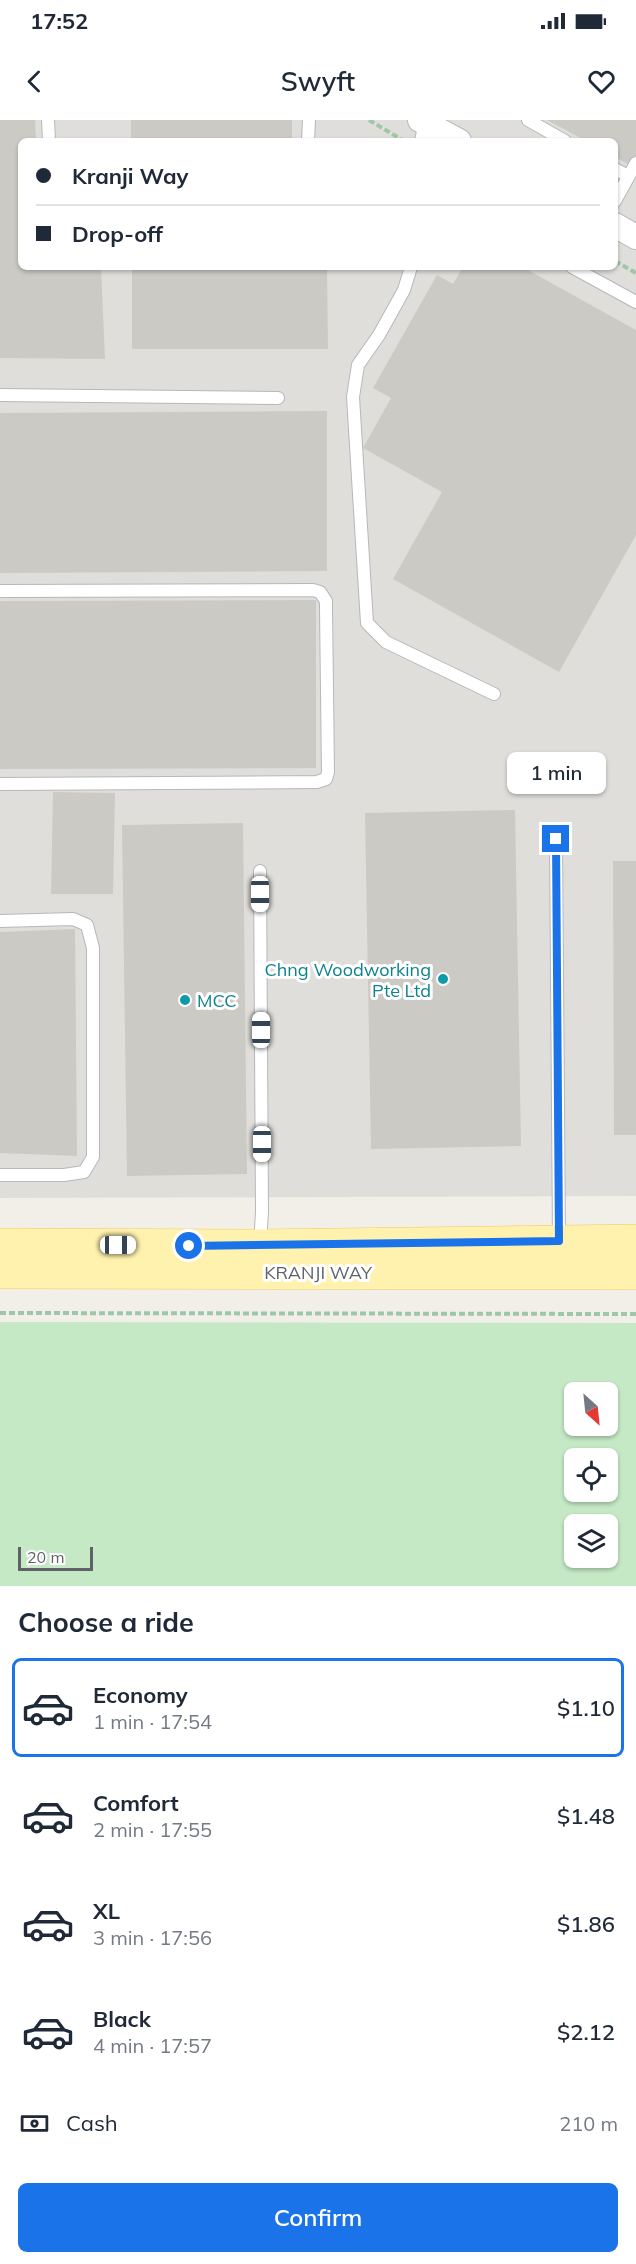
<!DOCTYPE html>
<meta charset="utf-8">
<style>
body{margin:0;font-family:Mulish,sans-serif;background:#f2f2f3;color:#1f2937;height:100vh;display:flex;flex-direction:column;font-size:22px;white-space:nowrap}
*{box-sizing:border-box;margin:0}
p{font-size:20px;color:#747a83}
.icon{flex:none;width:33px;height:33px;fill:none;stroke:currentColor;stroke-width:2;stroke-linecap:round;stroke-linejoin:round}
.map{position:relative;height:1466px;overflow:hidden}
.details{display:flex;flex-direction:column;background:#fff;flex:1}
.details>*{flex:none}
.guide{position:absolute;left:18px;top:18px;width:600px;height:132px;border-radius:9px;box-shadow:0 2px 4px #0004;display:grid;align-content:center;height:132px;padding:0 18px;background:#fff}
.needle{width:39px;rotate:153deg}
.buttons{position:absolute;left:564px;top:1262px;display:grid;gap:12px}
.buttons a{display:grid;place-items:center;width:54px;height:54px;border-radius:9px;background:#fff;box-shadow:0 2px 4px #0004;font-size:30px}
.scale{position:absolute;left:18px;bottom:15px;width:75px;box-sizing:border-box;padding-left:6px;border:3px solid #5f6368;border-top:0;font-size:16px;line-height:21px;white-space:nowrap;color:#5f6368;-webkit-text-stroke:4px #fff;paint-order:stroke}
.end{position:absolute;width:27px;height:27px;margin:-14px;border:8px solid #1a73e8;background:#fff;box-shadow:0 0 0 3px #fff}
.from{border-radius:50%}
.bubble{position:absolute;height:42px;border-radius:9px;background:#fff;box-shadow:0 2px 4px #0004;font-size:20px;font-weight:600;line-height:42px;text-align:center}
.car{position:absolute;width:18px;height:36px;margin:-18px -9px;border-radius:8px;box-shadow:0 0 4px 2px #0007;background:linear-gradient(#fff 24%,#345 0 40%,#fff 0 76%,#345 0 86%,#fff 0)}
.guide b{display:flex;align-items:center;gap:21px;height:57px;font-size:22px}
.guide b+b{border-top:2px solid #e0e1e3}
.guide i{width:15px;height:15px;background:#1f2937}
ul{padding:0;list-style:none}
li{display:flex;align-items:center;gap:18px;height:99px;margin:0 12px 9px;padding:0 6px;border:3px solid transparent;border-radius:9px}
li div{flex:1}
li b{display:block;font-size:22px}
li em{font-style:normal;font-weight:600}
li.current{border-color:#1a73e8}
li>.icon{width:54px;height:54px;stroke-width:1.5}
h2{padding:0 18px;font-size:27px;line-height:72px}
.pay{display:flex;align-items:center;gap:15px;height:66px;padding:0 18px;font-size:22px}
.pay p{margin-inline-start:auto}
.action{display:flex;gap:12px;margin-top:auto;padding:12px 18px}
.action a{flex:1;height:69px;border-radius:9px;background:#1a73e8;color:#fff;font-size:24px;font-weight:600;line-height:69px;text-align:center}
.status{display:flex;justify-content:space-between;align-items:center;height:42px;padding:0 30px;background:#fff;direction:ltr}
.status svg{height:16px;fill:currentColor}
header{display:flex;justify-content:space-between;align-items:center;height:78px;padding:0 18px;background:#fff;font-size:27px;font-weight:600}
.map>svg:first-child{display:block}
.industrial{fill:#e0deda;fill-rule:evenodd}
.green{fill:#c5e8c5;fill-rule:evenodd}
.building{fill:#cccac5}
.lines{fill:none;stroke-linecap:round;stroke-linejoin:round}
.lane-casing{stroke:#b5b8bc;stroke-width:14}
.street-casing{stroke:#b5b8bc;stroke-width:26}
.primary-casing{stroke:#f2c960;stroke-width:34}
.path{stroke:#9cc7a9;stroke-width:4;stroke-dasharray:6 3;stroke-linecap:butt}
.lane{stroke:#fff;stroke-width:12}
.street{stroke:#fff;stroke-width:24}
.primary{stroke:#fff2af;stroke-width:33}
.route{stroke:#1a73e8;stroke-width:8}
.culture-dot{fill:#0f9aa8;stroke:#fff;stroke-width:2}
.labels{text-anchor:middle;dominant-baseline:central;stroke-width:6;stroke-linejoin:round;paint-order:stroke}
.culture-label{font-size:18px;fill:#0d838f;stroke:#fff;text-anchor:end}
.street-label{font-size:18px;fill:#5f6368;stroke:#fff}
</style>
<div class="status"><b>17:52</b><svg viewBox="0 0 49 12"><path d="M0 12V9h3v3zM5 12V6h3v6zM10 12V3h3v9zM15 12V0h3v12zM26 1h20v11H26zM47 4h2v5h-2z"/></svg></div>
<header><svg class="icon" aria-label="back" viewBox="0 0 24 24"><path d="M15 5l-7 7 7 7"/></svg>Swyft<svg class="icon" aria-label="heart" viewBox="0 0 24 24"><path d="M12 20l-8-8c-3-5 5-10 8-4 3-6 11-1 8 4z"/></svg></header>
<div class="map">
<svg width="636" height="1466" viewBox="0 0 636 1466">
<rect width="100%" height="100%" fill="#f1efe8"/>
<path class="industrial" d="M0 0H636V1076L0 1078ZM21 21H615V147H21Z"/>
<path class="green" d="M0 1202 636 1203V1466H0ZM574 1272H608V1305H574ZM574 1338H608V1371H574ZM574 1404H608V1437H574Z"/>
<g class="building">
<path d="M0 0H35L36 21H21V147H101L105 239 0 238Z"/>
<rect x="131" y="0" width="161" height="21"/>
<path d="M547 0H636V37L631 46 615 37V21H586Z"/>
<path d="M132 147H327L328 229H132Z"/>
<path d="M463 147H527L526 149 636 210V415L559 552 393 459 442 372 363 328 391 278 373 268 437 155 453 164Z"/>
<path d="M327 291V451L0 453V293Z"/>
<path d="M316 480V648L0 649V481Z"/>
<path d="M53 672 115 673 113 774H51Z"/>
<path d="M515 690 521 1026 371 1029 365 693Z"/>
<path d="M243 703 247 1054 127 1056 122 705Z"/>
<path d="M613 741H636V1015H614Z"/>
<path d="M75 809 77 1036 0 1033V812Z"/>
</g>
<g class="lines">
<defs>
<g id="lane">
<path d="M48 0 49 21"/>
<path d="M528 0 565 21"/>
<path d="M308 21 309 0"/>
<path d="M421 21 425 2"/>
<path d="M615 49 628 56"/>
<path d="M615 81 636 43"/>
<path d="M411 147 404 170 379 215 358 245 353 277 367 503 386 522 494 574"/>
<path d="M572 147 636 182"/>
<path d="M0 275 278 278"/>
<path d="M0 471 313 470 320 472 326 481V488L328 652 326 659 317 662 0 664"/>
<path d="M556 719 559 1120"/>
<path d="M260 751 262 1092 260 1125"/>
<path d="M0 801 73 799 87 805 93 828V1037L84 1052 64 1055H0"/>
</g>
<g id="street">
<path d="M420 0 459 21"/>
<path d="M615 105 636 117"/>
</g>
<g id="primary">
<path d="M0 1125 260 1126 636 1121"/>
<path d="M0 1152 636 1153"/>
</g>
</defs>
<use href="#lane" class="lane-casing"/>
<use href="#street" class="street-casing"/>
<use href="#primary" class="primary-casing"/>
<g class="path">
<path d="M369 0 404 21"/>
<path d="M615 141 636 153"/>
<path d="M0 1193 636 1194"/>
</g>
<use href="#lane" class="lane"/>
<use href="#street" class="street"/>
<use href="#primary" class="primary"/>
</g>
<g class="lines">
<path class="route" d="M189 1126 559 1121 556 719"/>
</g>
<g class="culture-dot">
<circle cx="443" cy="859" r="6"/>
<circle cx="185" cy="880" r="6"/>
</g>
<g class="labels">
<g class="culture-label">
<text x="431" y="849">Chng Woodworking<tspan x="431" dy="21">Pte Ltd</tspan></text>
<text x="197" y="880" text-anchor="start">MCC</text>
</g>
<g class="street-label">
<text x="318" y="1152">KRANJI WAY</text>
</g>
</g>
</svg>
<div class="buttons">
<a><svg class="needle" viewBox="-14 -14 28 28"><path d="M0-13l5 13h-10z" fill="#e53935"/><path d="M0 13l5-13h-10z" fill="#747a83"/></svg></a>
<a><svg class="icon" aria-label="locate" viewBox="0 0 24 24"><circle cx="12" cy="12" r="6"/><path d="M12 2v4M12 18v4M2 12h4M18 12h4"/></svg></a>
<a><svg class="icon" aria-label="layers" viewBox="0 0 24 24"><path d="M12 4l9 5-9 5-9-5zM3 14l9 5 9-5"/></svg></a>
</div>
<div class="scale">20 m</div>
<i class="end from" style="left:189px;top:1126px"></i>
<i class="end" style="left:556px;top:719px"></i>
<div class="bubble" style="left:507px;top:632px;width:99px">1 min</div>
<i class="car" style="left:260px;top:774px;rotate:180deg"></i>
<i class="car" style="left:261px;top:910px;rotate:0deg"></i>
<i class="car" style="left:262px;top:1024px;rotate:180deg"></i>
<i class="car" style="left:118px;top:1125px;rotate:90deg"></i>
<div class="guide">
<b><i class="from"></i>Kranji Way</b>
<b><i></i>Drop-off</b>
</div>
</div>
<section class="details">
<h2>Choose a ride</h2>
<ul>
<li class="current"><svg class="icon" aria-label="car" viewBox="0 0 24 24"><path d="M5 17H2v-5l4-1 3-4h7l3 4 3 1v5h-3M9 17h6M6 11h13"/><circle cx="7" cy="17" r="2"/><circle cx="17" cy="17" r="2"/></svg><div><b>Economy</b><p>1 min · 17:54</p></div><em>$1.10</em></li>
<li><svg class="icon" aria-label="car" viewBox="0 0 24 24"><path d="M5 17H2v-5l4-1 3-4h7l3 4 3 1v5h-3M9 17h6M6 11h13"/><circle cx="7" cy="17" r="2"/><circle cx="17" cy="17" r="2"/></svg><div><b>Comfort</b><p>2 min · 17:55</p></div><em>$1.48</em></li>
<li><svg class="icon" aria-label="car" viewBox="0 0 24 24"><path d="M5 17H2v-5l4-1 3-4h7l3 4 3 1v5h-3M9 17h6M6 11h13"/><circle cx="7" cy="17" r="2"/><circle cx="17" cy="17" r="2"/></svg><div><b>XL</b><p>3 min · 17:56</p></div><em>$1.86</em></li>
<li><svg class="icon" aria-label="car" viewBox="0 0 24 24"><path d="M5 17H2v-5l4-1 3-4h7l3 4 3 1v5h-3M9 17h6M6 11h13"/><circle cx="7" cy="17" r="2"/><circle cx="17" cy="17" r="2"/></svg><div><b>Black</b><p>4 min · 17:57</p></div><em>$2.12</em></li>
</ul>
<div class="pay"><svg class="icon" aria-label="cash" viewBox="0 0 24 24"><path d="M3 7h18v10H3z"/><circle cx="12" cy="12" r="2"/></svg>Cash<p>210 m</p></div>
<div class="action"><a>Confirm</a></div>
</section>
